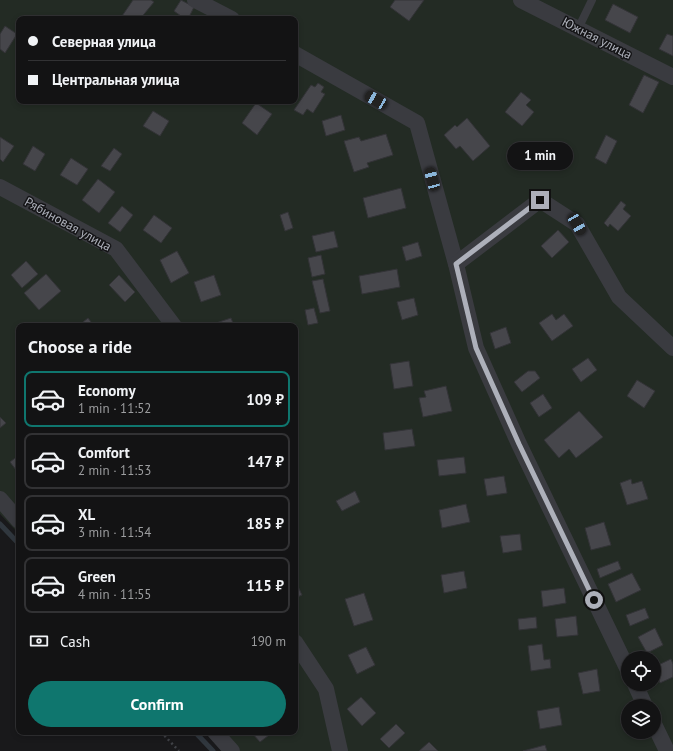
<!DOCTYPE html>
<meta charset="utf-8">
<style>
body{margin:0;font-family:"PT Sans",sans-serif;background:#202022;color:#f1f3f6;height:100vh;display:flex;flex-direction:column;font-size:15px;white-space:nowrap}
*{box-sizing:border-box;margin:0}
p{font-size:13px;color:#9d9ea0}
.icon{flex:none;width:22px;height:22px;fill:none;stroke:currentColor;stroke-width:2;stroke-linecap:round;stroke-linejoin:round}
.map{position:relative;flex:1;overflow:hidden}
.sheet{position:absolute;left:16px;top:323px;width:282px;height:412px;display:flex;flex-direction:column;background:#131314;border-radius:8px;box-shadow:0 2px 6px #0003,0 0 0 1px #323234}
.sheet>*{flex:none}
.hud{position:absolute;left:16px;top:16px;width:282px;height:88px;border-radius:8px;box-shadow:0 2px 6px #0003,0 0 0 1px #323234;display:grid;align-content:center;height:88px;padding:0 12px;background:#131314}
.controls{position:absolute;left:621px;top:651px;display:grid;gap:8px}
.controls a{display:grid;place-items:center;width:40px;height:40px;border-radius:50%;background:#131314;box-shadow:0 2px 6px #0003,0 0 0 1px #323234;font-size:20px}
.end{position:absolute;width:18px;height:18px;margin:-9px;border:5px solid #adb0ba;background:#111;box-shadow:0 0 0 2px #111}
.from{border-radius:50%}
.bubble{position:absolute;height:28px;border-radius:14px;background:#131314;box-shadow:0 2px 6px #0003,0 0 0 1px #323234;font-size:13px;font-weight:800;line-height:28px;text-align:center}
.car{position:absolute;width:12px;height:24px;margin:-12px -6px;border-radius:5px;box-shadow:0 0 3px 1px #0007;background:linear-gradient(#222 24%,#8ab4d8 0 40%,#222 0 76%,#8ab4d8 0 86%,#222 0)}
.hud b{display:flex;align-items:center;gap:14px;height:38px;font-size:15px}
.hud b+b{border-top:1px solid #323234}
.hud i{width:10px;height:10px;background:#f1f3f6}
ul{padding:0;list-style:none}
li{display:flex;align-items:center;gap:12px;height:56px;margin:0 8px 6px;padding:0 4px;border:2px solid #323234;border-radius:8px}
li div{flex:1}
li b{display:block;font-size:15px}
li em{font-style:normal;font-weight:800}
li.active{border-color:#0f766e}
li>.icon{width:36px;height:36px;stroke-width:1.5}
h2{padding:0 12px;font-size:18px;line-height:48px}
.pay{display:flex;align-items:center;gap:10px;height:44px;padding:0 12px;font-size:15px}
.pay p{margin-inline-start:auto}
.cta{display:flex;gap:8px;margin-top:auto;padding:8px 12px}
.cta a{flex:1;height:46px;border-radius:24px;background:#0f766e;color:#fff;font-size:16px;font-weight:800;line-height:46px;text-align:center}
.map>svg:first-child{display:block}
.green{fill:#232b24;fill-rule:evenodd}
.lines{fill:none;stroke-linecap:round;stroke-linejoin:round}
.stream{stroke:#30373e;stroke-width:5}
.building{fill:#46464b;stroke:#333337}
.path{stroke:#404247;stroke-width:2.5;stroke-dasharray:2 3;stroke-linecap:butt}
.lane{stroke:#3a3b40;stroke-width:8}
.street{stroke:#3a3b40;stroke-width:16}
.route{stroke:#adb0ba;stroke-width:5}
.labels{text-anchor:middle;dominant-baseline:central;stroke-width:3;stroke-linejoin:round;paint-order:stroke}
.street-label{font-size:13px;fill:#adb0ba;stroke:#141416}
</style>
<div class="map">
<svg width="673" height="751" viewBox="0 0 673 751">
<rect width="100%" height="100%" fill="#19191b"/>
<path class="green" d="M0 0H673V751H222L204 732H295V326H19V534L0 514ZM19 19H295V101H19ZM628 658H654V684H628ZM628 706H654V732H628Z"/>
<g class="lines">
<g class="stream">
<path d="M0 524 19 544"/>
<path d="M195 732 213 751"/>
</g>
</g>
<g class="building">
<path d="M133 0H151L154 2 140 19H127L122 16Z"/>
<path d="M181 0 194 7 188 19H185L174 11Z"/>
<path d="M395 0H424L409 21 390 7Z"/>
<path d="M613 4 638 17 630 33 605 20Z"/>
<path d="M5 26 17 34 5 53 0 49V34Z"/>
<path d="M667 34 673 36V56L659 49Z"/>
<path d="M644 75 659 82 643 113 629 105Z"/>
<path d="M318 83 324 87 321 92 325 94 313 113 307 109 303 115 294 110 311 85 315 87Z"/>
<path d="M521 92 531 100 526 105 534 112 522 126 505 112Z"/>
<path d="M256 103 272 114 257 135 242 123Z"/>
<path d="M153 111 169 121 160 136 143 126Z"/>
<path d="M341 115 345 130 326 136 322 121Z"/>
<path d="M467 118 490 146 473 161 460 146 456 149 444 135 455 125 457 127Z"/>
<path d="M386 134 393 155 367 163 369 167 354 172 344 141 359 137 361 141Z"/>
<path d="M606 135 617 141 606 164 595 158Z"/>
<path d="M0 137 14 146 3 162 0 159Z"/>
<path d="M33 146 45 154 35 171 23 164Z"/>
<path d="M114 148 122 154 110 171 101 166Z"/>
<path d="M71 158 88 169 77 185 60 175Z"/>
<path d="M98 179 115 192 99 213 82 200Z"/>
<path d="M401 188 406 208 368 218 363 198Z"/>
<path d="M621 201 626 205 623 209 631 216 618 231 610 224 608 227 604 223Z"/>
<path d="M122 206 133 215 120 232 108 223Z"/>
<path d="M288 212 293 228 285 231 280 215Z"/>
<path d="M154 215 172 228 161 243 143 230Z"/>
<path d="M558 230 569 242 552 258 541 246Z"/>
<path d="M334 231 338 247 316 252 312 236Z"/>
<path d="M418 242 422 256 406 261 402 247Z"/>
<path d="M177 251 189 273 171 283 160 260Z"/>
<path d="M321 255 325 274 312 277 308 258Z"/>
<path d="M26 261 38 274 22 288 11 275Z"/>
<path d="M397 269 400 287 362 294 359 276Z"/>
<path d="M46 274 61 291 39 310 24 293Z"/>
<path d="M119 275 135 292 125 302 109 285Z"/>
<path d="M214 275 221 295 201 302 194 282Z"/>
<path d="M323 279 330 311 320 313 312 281Z"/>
<path d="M414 298 418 315 402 320 397 302Z"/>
<path d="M314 308 318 323 308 325 305 310Z"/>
<path d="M552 314 556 320 564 314 573 326 552 341 539 323Z"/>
<path d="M88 318 94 326H78Z"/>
<path d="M231 318 234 326H217L216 323Z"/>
<path d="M506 327 511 343 495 349 490 333Z"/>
<path d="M588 358 597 370 581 382 572 369Z"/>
<path d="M409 361 413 386 394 389 390 364Z"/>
<path d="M528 371H535L540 378 522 392 514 382Z"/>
<path d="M637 380 655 391 644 408 627 396Z"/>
<path d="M446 386 452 411 423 417 419 398 426 397 424 391Z"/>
<path d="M543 394 552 408 539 417 530 403Z"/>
<path d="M579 411 603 437 576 458 569 449 559 458 544 440Z"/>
<path d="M0 417 6 423 0 428Z"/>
<path d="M412 429 415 446 385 450 383 433Z"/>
<path d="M19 455V474L10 462Z"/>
<path d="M464 457 466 473 439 476 437 460Z"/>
<path d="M504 476 507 493 487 496 484 479Z"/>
<path d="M631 479 632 484 642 481 648 499 627 505 620 483Z"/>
<path d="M355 491 360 502 342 511 336 501Z"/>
<path d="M466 504 470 522 442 528 439 510Z"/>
<path d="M604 522 611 545 591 550 585 528Z"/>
<path d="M520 534 522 550 503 553 500 536Z"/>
<path d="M618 561 621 569 600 578 597 569Z"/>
<path d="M464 571 467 588 444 593 441 575Z"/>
<path d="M632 573 641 590 616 602 608 584Z"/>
<path d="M295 580 302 595 295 598Z"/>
<path d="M564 588 566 603 543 607 541 591Z"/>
<path d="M364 593 373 620 354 626 345 599Z"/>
<path d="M645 608 649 618 630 626 626 615Z"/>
<path d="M576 616 578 635 557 637 555 619Z"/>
<path d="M536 617 537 628 519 630 518 619Z"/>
<path d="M655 628 663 645 647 653 638 637Z"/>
<path d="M542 644 544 660 550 659 551 668 531 671 528 646Z"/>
<path d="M366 647 375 665 357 674 348 655Z"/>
<path d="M671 659 673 664V677L660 683 654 667Z"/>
<path d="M597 669 600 691 583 694 578 673Z"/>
<path d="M361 697 376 713 362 726 347 709Z"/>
<path d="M559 707 562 725 540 729 537 711Z"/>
<path d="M396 724 405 733 389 748 380 739Z"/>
<path d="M251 732H273L260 742Z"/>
<path d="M429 742 438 751H419Z"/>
<path d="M545 745 547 751H523Z"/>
</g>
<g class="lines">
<path class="path" d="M161 732 179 751"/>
<path class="lane" d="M578 29 592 0"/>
<g class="street">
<path d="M195 0 232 19"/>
<path d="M521 0 673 77"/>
<path d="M295 54 417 123 456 264 476 348 519 444 628 670"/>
<path d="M0 187 116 249 174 326"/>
<path d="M456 264 540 200 577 224 619 297 673 348"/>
<path d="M0 499 19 521"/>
<path d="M295 642 326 689 340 751"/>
<path d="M635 684 645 706"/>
<path d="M654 724 667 751"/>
<path d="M215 732 232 751"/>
</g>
</g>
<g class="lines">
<path class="route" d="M540 200 456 264 476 348 519 444 594 600"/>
</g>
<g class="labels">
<g class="street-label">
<text transform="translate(597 38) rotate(27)">Южная улица</text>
<text transform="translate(68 224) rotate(29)">Рябиновая улица</text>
</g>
</g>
</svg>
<div class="controls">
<a><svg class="icon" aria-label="locate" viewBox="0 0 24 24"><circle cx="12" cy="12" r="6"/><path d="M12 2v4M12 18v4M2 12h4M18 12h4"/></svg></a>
<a><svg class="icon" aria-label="layers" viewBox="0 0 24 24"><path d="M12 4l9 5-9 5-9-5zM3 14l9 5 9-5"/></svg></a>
</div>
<i class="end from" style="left:594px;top:600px"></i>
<i class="end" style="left:540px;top:200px"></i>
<div class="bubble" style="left:507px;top:142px;width:66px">1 min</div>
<i class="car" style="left:376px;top:100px;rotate:300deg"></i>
<i class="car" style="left:432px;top:179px;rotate:345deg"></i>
<i class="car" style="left:577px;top:224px;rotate:150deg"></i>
<div class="hud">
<b><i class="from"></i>Северная улица</b>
<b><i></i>Центральная улица</b>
</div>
<section class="sheet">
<h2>Choose a ride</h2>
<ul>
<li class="active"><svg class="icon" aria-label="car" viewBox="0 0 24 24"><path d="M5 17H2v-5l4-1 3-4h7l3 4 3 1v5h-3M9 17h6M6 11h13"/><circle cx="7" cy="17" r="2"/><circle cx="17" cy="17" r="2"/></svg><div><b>Economy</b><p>1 min · 11:52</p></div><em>109 ₽</em></li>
<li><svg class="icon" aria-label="car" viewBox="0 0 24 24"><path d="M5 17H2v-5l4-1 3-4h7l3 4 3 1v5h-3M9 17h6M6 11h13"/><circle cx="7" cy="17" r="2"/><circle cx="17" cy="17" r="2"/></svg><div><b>Comfort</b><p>2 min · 11:53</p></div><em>147 ₽</em></li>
<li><svg class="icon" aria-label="car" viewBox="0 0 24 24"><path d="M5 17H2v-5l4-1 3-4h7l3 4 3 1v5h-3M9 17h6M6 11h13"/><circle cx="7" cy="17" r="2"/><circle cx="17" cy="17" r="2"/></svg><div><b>XL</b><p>3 min · 11:54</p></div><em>185 ₽</em></li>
<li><svg class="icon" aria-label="car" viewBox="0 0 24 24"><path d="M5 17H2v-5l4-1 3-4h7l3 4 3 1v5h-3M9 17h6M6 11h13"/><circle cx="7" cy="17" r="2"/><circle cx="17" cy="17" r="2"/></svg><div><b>Green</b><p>4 min · 11:55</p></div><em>115 ₽</em></li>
</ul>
<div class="pay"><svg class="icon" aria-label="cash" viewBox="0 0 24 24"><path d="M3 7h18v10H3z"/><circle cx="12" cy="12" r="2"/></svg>Cash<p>190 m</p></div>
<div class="cta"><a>Confirm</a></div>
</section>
</div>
